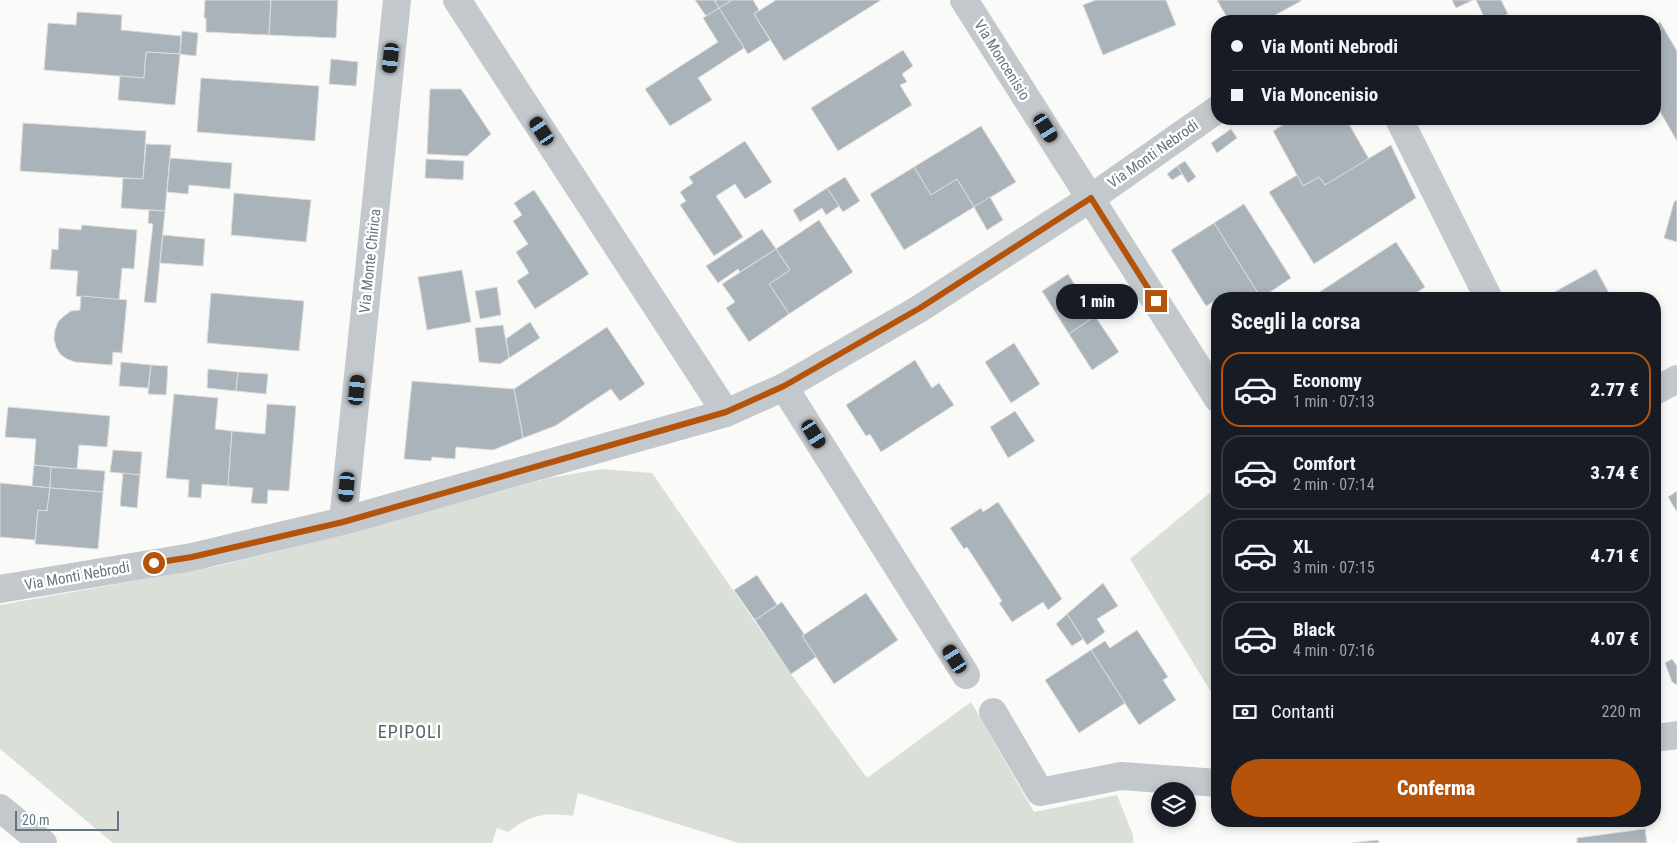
<!DOCTYPE html>
<html lang="it">
<meta charset="utf-8">
<style>
body{margin:0;font-family:"Roboto Condensed",sans-serif;background:#20242c;color:#f1f3f6;height:100vh;display:flex;flex-direction:column;font-size:19px;white-space:nowrap}
*{box-sizing:border-box;margin:0}
p{font-size:16px;color:#9ea1a6}
.icon{flex:none;width:28px;height:28px;fill:none;stroke:currentColor;stroke-width:2;stroke-linecap:round;stroke-linejoin:round}
.map{position:relative;flex:1;overflow:hidden}
.drawer{position:absolute;left:1211px;top:292px;width:450px;height:535px;display:flex;flex-direction:column;background:#171b24;border-radius:20px;box-shadow:0 2px 8px #0003}
.drawer>*{flex:none}
.banner{position:absolute;left:1211px;top:15px;width:450px;height:110px;border-radius:20px;box-shadow:0 2px 8px #0003;display:grid;align-content:center;height:110px;padding:0 20px;background:#171b24}
.fabs{position:absolute;left:1151px;top:782px;display:grid;gap:10px}
.fabs a{display:grid;place-items:center;width:45px;height:45px;border-radius:50%;background:#171b24;box-shadow:0 2px 8px #0003;font-size:25px}
.scale{position:absolute;left:15px;bottom:12px;width:104px;box-sizing:border-box;padding-left:5px;border:2px solid #657683;border-top:0;font-size:14px;line-height:18px;white-space:nowrap;color:#657683;-webkit-text-stroke:4px #fff;paint-order:stroke}
.end{position:absolute;width:22px;height:22px;margin:-11px;border:6px solid #b45309;background:#fff;box-shadow:0 0 0 2px #fff}
.from{border-radius:50%}
.bubble{position:absolute;height:35px;border-radius:18px;background:#171b24;box-shadow:0 2px 8px #0003;font-size:16px;font-weight:800;line-height:35px;text-align:center}
.car{position:absolute;width:15px;height:30px;margin:-15px -8px;border-radius:6px;box-shadow:0 0 4px 1px #0007;background:linear-gradient(#222 24%,#8ab4d8 0 40%,#222 0 76%,#8ab4d8 0 86%,#222 0)}
.banner b{display:flex;align-items:center;gap:18px;height:48px;font-size:19px}
.banner b+b{border-top:1px solid #363941}
.banner i{width:12px;height:12px;background:#f1f3f6}
ul{padding:0;list-style:none}
li{display:flex;align-items:center;gap:15px;height:75px;margin:0 10px 8px;padding:0 10px;border:2px solid #363941;border-radius:20px}
li div{flex:1}
li b{display:block;font-size:19px}
li em{font-style:normal;font-weight:800}
li.selected{border-color:#b45309}
li>.icon{width:45px;height:45px;stroke-width:1.5}
h2{padding:0 20px;font-size:22px;line-height:60px}
.pay{display:flex;align-items:center;gap:12px;height:55px;padding:0 20px;font-size:19px}
.pay p{margin-inline-start:auto}
.cta{display:flex;gap:10px;margin-top:auto;padding:10px 20px}
.cta a{flex:1;height:58px;border-radius:30px;background:#b45309;color:#fff;font-size:20px;font-weight:800;line-height:58px;text-align:center}
.map>svg:first-child{display:block}
.green{fill:#dadfd7}
.building{fill:#aab3b9;stroke:#dcdcda}
.lines{fill:none;stroke-linecap:round;stroke-linejoin:round}
.minor{stroke:#c3c8cc;stroke-width:28}
.route{stroke:#b45309;stroke-width:6}
.labels{text-anchor:middle;dominant-baseline:central;stroke-width:5;stroke-linejoin:round;paint-order:stroke}
.street-label{font-size:15px;fill:#657683;stroke:#fff}
.quarter-label{font-size:18px;letter-spacing:1px;fill:#57646e;stroke:#fff}
</style>
<div class="map">
<svg width="1677" height="843" viewBox="0 0 1677 843">
<rect width="100%" height="100%" fill="#fafaf8"/>
<g class="green">
<path d="M601 469 652 473 791 674 867 778 971 702 1034 812 1117 795 1133 835V843H739L578 793 573 816C557 814 540 813 525 821 519 823 513 829 508 832L497 828 492 843H113L0 749V605L218 566 345 534 549 478Z"/>
<path d="M1217 487V702L1130 559Z"/>
</g>
<g class="building">
<path d="M205 0H271L269 35 206 32V18H204Z"/>
<path d="M271 0H338L336 38 269 35Z"/>
<path d="M695 0H714L719 8 706 16Z"/>
<path d="M717 0H732L719 8 715 1Z"/>
<path d="M732 0H753L759 10 754 14 770 40 748 54 719 8Z"/>
<path d="M776 0H881L784 61 754 14Z"/>
<path d="M1096 0H1166L1176 25 1103 55 1083 5Z"/>
<path d="M1217 0H1301V1L1264 21H1229Z"/>
<path d="M1452 0H1473L1456 8Z"/>
<path d="M1476 0H1501L1508 14 1493 21H1486Z"/>
<path d="M719 8 744 48 698 78 712 100 670 126 645 89 718 42 703 18Z"/>
<path d="M77 12 122 15 121 30 181 36 180 54 146 52 144 78 44 70 48 23 76 25Z"/>
<path d="M1660 22 1677 51V141L1655 103V25Z"/>
<path d="M182 31 198 33 196 56 180 54Z"/>
<path d="M903 50 913 66 902 74 907 82 900 85 912 105 838 151 811 108Z"/>
<path d="M146 52 180 54 175 105 118 100 120 76 144 78Z"/>
<path d="M331 59 358 62 356 86 329 84Z"/>
<path d="M201 78 319 86 315 141 197 132Z"/>
<path d="M430 89H461L491 134 467 156 427 154Z"/>
<path d="M1292 119H1346L1369 159 1325 185 1319 177 1303 186 1273 131Z"/>
<path d="M23 123 146 131 143 179 20 171Z"/>
<path d="M981 126 1016 182 974 207 957 179 931 195 914 167Z"/>
<path d="M1231 129 1237 138 1217 153 1211 143Z"/>
<path d="M745 141 772 182 745 199 735 184 716 196 743 237 714 256 680 205 686 201 680 192 693 183 689 177Z"/>
<path d="M146 144 171 145 165 211 121 208 123 178 143 179Z"/>
<path d="M1391 145 1416 198 1314 264 1269 192 1297 175 1303 186 1319 177 1325 185Z"/>
<path d="M170 158 232 163 230 189 189 185 188 194 167 192Z"/>
<path d="M426 159 464 161 463 180 425 178Z"/>
<path d="M1185 161 1196 177 1188 183 1177 166Z"/>
<path d="M1177 166 1182 174 1172 180 1167 174Z"/>
<path d="M914 167 931 195 957 179 974 207 904 250 870 194Z"/>
<path d="M845 177 860 201 843 212 827 188Z"/>
<path d="M827 188 839 206 826 215 822 208 800 222 793 210Z"/>
<path d="M534 190 589 274 535 309 517 281 529 273 516 252 528 244 513 221 522 215 514 203Z"/>
<path d="M234 193 311 200 306 242 231 235Z"/>
<path d="M990 197 1003 220 987 230 974 207Z"/>
<path d="M1677 200V242L1664 238 1674 202Z"/>
<path d="M1244 204 1291 278 1261 298 1214 223Z"/>
<path d="M149 210 165 211 156 303 144 302 153 224 148 223Z"/>
<path d="M819 220 853 272 789 314 769 284 790 270 776 249Z"/>
<path d="M1214 223 1261 298 1259 299H1218V303L1216 300 1206 306 1171 250Z"/>
<path d="M82 225 137 230 134 269 122 268 119 300 76 296 78 271 50 269 52 249 58 250 59 228 81 230Z"/>
<path d="M762 229 776 249 740 272 738 269 718 283 706 266Z"/>
<path d="M163 235 205 239 203 266 160 263Z"/>
<path d="M1396 242 1425 287 1407 299H1322L1318 293Z"/>
<path d="M776 249 790 270 769 284 789 314 749 342 726 308 735 302 722 284Z"/>
<path d="M1596 269 1609 293 1598 299H1542Z"/>
<path d="M462 270 471 322 427 330 418 277Z"/>
<path d="M1068 274 1095 316 1069 334 1042 291Z"/>
<path d="M497 287 501 315 480 319 475 291Z"/>
<path d="M211 293 304 301 299 351 207 343Z"/>
<path d="M81 296 127 300 122 353 113 352 112 365 75 362 67 359 60 354 56 347 54 339 55 330 58 322 64 316 71 311 80 310Z"/>
<path d="M1095 316 1119 352 1092 370 1069 334Z"/>
<path d="M530 322 540 338 509 358 506 339Z"/>
<path d="M503 325 509 358 500 364 479 362 475 328Z"/>
<path d="M607 327 645 384 620 401 611 389 555 426 523 438 514 389Z"/>
<path d="M1014 343 1040 384 1011 403 985 362Z"/>
<path d="M915 360 932 388 939 383 954 405 881 452 870 434 866 436 846 405Z"/>
<path d="M121 362 151 365 148 388 119 386Z"/>
<path d="M151 365 168 366 166 395 148 394Z"/>
<path d="M208 369 238 372 236 391 207 388Z"/>
<path d="M238 372 268 374 266 394 236 391Z"/>
<path d="M412 381 514 389 523 438 493 450 456 447 455 459 432 457 431 461 404 459Z"/>
<path d="M174 394 218 398 215 429 232 431 228 486 202 484 201 498 188 497 189 480 166 478Z"/>
<path d="M267 404 296 406 289 491 268 490 267 504 251 503 253 488 228 486 232 431 265 434Z"/>
<path d="M8 407 110 416 107 447 79 445 77 469 34 465 36 439 5 437Z"/>
<path d="M1015 411 1035 441 1008 458 990 427Z"/>
<path d="M113 450 142 452 140 475 110 472Z"/>
<path d="M34 465 51 467 50 488 32 486Z"/>
<path d="M51 467 105 471 103 492 50 488Z"/>
<path d="M123 473 140 475 137 508 120 506Z"/>
<path d="M0 483 50 488 47 511 38 510 35 540 0 537Z"/>
<path d="M50 488 103 492 98 549 35 544 38 510 47 511Z"/>
<path d="M1677 491V512L1668 497Z"/>
<path d="M998 502 1062 599 1048 610 1043 602 1012 622 999 603 1002 601 967 547 964 549 950 528 981 508 983 512Z"/>
<path d="M757 575 777 605 755 620 734 590Z"/>
<path d="M1103 583 1118 606 1097 619 1105 632 1087 645 1067 614Z"/>
<path d="M866 593 898 640 834 684 802 636Z"/>
<path d="M782 602 804 634 802 636 816 657 791 674 755 620Z"/>
<path d="M1067 614 1083 639 1072 646 1056 624Z"/>
<path d="M1137 630 1168 677 1163 680 1176 700 1139 725 1091 650 1105 641 1110 648Z"/>
<path d="M1091 650 1125 703 1079 733 1045 680Z"/>
<path d="M1672 659 1677 666V685L1672 682 1665 663Z"/>
<path d="M1645 829 1647 843H1577V838Z"/>
<path d="M1378 840 1379 843H1351Z"/>
</g>
<g class="lines">
<g class="minor">
<path d="M457 0 726 413"/>
<path d="M964 0 1218 399"/>
<path d="M1399 119 1489 299"/>
<path d="M784 387 966 675"/>
<path d="M1655 391 1677 379"/>
<path d="M343 521 397 0"/>
<path d="M0 589 192 557 343 521 726 413 784 387 919 309 1091 198 1218 109"/>
<path d="M993 712 1040 792 1121 776 1218 783"/>
<path d="M1655 738 1677 735"/>
<path d="M0 808 43 843"/>
</g>
</g>
<g class="lines">
<path class="route" d="M154 563 192 557 343 522 726 412 784 386 920 308 1091 198 1156 301"/>
</g>
<g class="labels">
<g class="street-label">
<text transform="translate(1002 60) rotate(58)">Via Moncenisio</text>
<text transform="translate(1153 154) rotate(-35)">Via Monti Nebrodi</text>
<text transform="translate(370 261) rotate(-84)">Via Monte Chirica</text>
<text transform="translate(77 576) rotate(-10)">Via Monti Nebrodi</text>
</g>
<g class="quarter-label">
<text x="410" y="731">EPIPOLI</text>
</g>
</g>
</svg>
<div class="fabs">
<a><svg class="icon" aria-label="layers" viewBox="0 0 24 24"><path d="M12 4l9 5-9 5-9-5zM3 14l9 5 9-5"/></svg></a>
</div>
<div class="scale">20 m</div>
<i class="end from" style="left:154px;top:563px"></i>
<i class="end" style="left:1156px;top:301px"></i>
<div class="bubble" style="left:1056px;top:284px;width:82px">1 min</div>
<i class="car" style="left:391px;top:58px;rotate:186deg"></i>
<i class="car" style="left:1046px;top:128px;rotate:148deg"></i>
<i class="car" style="left:542px;top:131px;rotate:327deg"></i>
<i class="car" style="left:357px;top:390px;rotate:6deg"></i>
<i class="car" style="left:814px;top:434px;rotate:148deg"></i>
<i class="car" style="left:347px;top:487px;rotate:185deg"></i>
<i class="car" style="left:955px;top:659px;rotate:328deg"></i>
<div class="banner">
<b><i class="from"></i>Via Monti Nebrodi</b>
<b><i></i>Via Moncenisio</b>
</div>
<section class="drawer">
<h2>Scegli la corsa</h2>
<ul>
<li class="selected"><svg class="icon" aria-label="car" viewBox="0 0 24 24"><path d="M5 17H2v-5l4-1 3-4h7l3 4 3 1v5h-3M9 17h6M6 11h13"/><circle cx="7" cy="17" r="2"/><circle cx="17" cy="17" r="2"/></svg><div><b>Economy</b><p>1 min · 07:13</p></div><em>2.77 €</em></li>
<li><svg class="icon" aria-label="car" viewBox="0 0 24 24"><path d="M5 17H2v-5l4-1 3-4h7l3 4 3 1v5h-3M9 17h6M6 11h13"/><circle cx="7" cy="17" r="2"/><circle cx="17" cy="17" r="2"/></svg><div><b>Comfort</b><p>2 min · 07:14</p></div><em>3.74 €</em></li>
<li><svg class="icon" aria-label="car" viewBox="0 0 24 24"><path d="M5 17H2v-5l4-1 3-4h7l3 4 3 1v5h-3M9 17h6M6 11h13"/><circle cx="7" cy="17" r="2"/><circle cx="17" cy="17" r="2"/></svg><div><b>XL</b><p>3 min · 07:15</p></div><em>4.71 €</em></li>
<li><svg class="icon" aria-label="car" viewBox="0 0 24 24"><path d="M5 17H2v-5l4-1 3-4h7l3 4 3 1v5h-3M9 17h6M6 11h13"/><circle cx="7" cy="17" r="2"/><circle cx="17" cy="17" r="2"/></svg><div><b>Black</b><p>4 min · 07:16</p></div><em>4.07 €</em></li>
</ul>
<div class="pay"><svg class="icon" aria-label="cash" viewBox="0 0 24 24"><path d="M3 7h18v10H3z"/><circle cx="12" cy="12" r="2"/></svg>Contanti<p>220 m</p></div>
<div class="cta"><a>Conferma</a></div>
</section>
</div>
